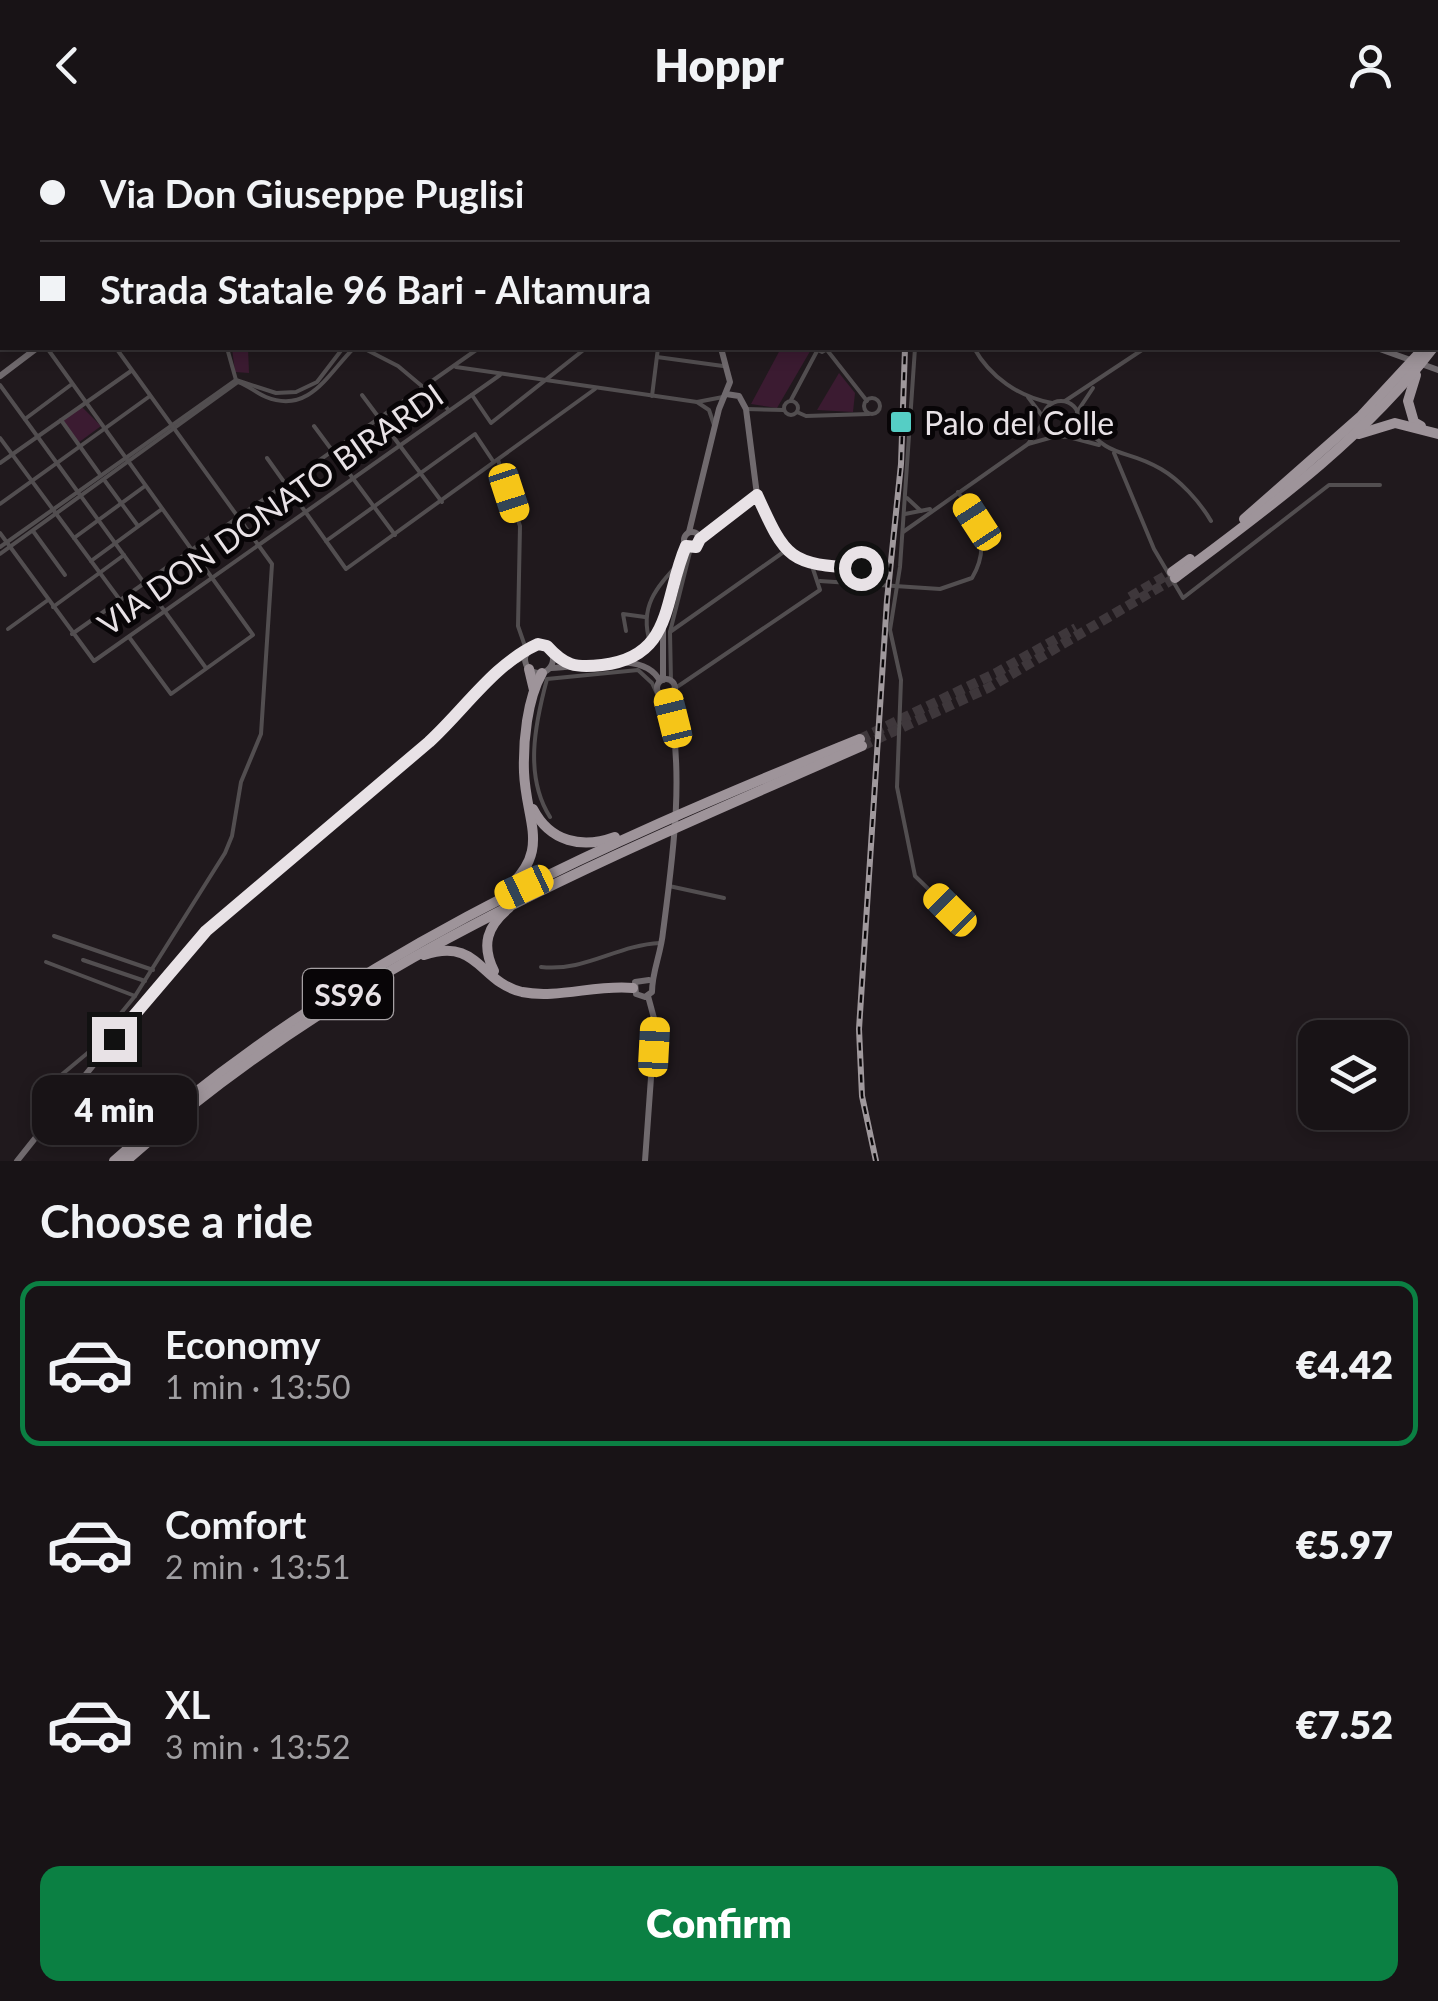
<!DOCTYPE html>
<meta charset="utf-8">
<style>
body{margin:0;font-family:Lato,sans-serif;background:#211c1f;color:#f1f3f6;height:100vh;display:flex;flex-direction:column;font-size:38px;white-space:nowrap}
*{box-sizing:border-box;margin:0}
p{font-size:32px;color:#9f9ea1}
.icon{flex:none;width:55px;height:55px;fill:none;stroke:currentColor;stroke-width:2;stroke-linecap:round;stroke-linejoin:round}
.map{position:relative;height:1031px;overflow:hidden}
.drawer{display:flex;flex-direction:column;background:#181316;flex:1}
.drawer>*{flex:none}
.hud{position:absolute;left:0px;top:0px;width:1440px;height:220px;box-shadow:0 5px 15px #0003,0 0 0 2px #363235;display:grid;align-content:center;height:220px;padding:0 40px;background:#181316}
.fabs{position:absolute;left:1298px;top:890px;display:grid;gap:20px}
.fabs a{display:grid;place-items:center;width:110px;height:110px;border-radius:20px;background:#181316;box-shadow:0 5px 15px #0003,0 0 0 2px #363235;font-size:50px}
.end{position:absolute;width:45px;height:45px;margin:-22px;border:12px solid #e8e2e6;background:#111;box-shadow:0 0 0 5px #111}
.from{border-radius:50%}
.bubble{position:absolute;height:70px;border-radius:20px;background:#181316;box-shadow:0 5px 15px #0003,0 0 0 2px #363235;font-size:32px;font-weight:800;line-height:70px;text-align:center}
.car{position:absolute;width:30px;height:60px;margin:-30px -15px;border-radius:12px;box-shadow:0 0 8px 2px #0007;background:linear-gradient(#f5c518 24%,#345 0 40%,#f5c518 0 76%,#345 0 86%,#f5c518 0)}
.hud b{display:flex;align-items:center;gap:35px;height:95px;font-size:38px}
.hud b+b{border-top:2px solid #363235}
.hud i{width:25px;height:25px;background:#f1f3f6}
ul{padding:0;list-style:none}
li{display:flex;align-items:center;gap:30px;height:165px;margin:0 20px 15px;padding:0 20px;border:5px solid transparent;border-radius:20px}
li div{flex:1}
li b{display:block;font-size:38px}
li em{font-style:normal;font-weight:800}
li.active{border-color:#0b8043}
li>.icon{width:90px;height:90px;stroke-width:1.5}
h2{padding:0 40px;font-size:45px;line-height:120px}
.button{display:flex;gap:20px;margin-top:auto;padding:20px 40px}
.button a{flex:1;height:115px;border-radius:20px;background:#0b8043;color:#fff;font-size:40px;font-weight:800;line-height:115px;text-align:center}
header{display:flex;justify-content:space-between;align-items:center;height:130px;padding:0 40px;background:#181316;font-size:45px;font-weight:800}
.map>svg:first-child{display:block}
.green{fill:#3b1b31}
.lines{fill:none;stroke-linecap:round;stroke-linejoin:round}
.highway-tunnel{stroke:#3e373b;stroke-width:10;stroke-dasharray:10 5;stroke-linecap:butt}
.street{stroke:#524e50;stroke-width:4}
.secondary{stroke:#706a6e;stroke-width:6}
.highway{stroke:#9e949a;stroke-width:10}
.rail-casing{stroke:#9f989c;stroke-width:6}
.rail{stroke:#080507;stroke-width:2.5;stroke-dasharray:8;stroke-linecap:butt}
.route{stroke:#e8e2e6;stroke-width:12}
.poi-dot{fill:#55cec5;stroke:#080507;stroke-width:4}
.labels{text-anchor:middle;dominant-baseline:central;stroke-width:10;stroke-linejoin:round;paint-order:stroke}
.shield{fill:#080507;stroke:#a5a0a3;stroke-width:2.5}
.shield-label{font-size:30px;font-weight:bold;fill:#e8e2e6}
.poi-label{font-size:32px;fill:#e8e2e6;stroke:#080507;text-anchor:start}
.street-label{font-size:32px;fill:#e8e2e6;stroke:#080507}
</style>
<header><svg class="icon" aria-label="back" viewBox="0 0 24 24"><path d="M15 5l-7 7 7 7"/></svg>Hoppr<svg class="icon" aria-label="person" viewBox="0 0 24 24"><circle cx="12" cy="8" r="4"/><path d="M4 21q1-7 8-7t8 7"/></svg></header>
<div class="map">
<svg width="1438" height="1031" viewBox="0 0 1438 1031">
<rect width="100%" height="100%" fill="#20191d"/>
<g class="green">
<path d="M232 218H248L249 243 235 242Z"/>
<path d="M781 218H812L777 278 751 274Z"/>
<path d="M839 243 855 263 853 282 817 280Z"/>
<path d="M82 277 101 296 78 313 62 290Z"/>
</g>
<g class="lines">
<g class="highway-tunnel">
<path d="M1130 467 1172 442"/>
<path d="M860 609 996 543 1076 498"/>
<path d="M862 616 988 558 1175 448"/>
</g>
<g class="street">
<path d="M669 0 680 2"/>
<path d="M748 0 752 2"/>
<path d="M46 2 47 0"/>
<path d="M375 2V0"/>
<path d="M403 2V0"/>
<path d="M463 2 464 0"/>
<path d="M483 2V0"/>
<path d="M557 2V0"/>
<path d="M726 2V0"/>
<path d="M744 2 745 0"/>
<path d="M857 2 858 0"/>
<path d="M0 97 2 95"/>
<path d="M47 218 253 505 171 564 129 507"/>
<path d="M227 218 236 250 276 263 296 262 317 252 343 218"/>
<path d="M363 218 398 236 423 257"/>
<path d="M814 218 822 222 829 218"/>
<path d="M915 218 900 437 890 500 901 550 897 657 915 746 950 780 955 794"/>
<path d="M974 218C990 247 1019 267 1052 273"/>
<path d="M827 220 867 271"/>
<path d="M657 227 723 236"/>
<path d="M456 237 697 272 723 267"/>
<path d="M429 253 449 281"/>
<path d="M0 255 206 538"/>
<path d="M362 265 442 372"/>
<path d="M472 265 491 293 586 218"/>
<path d="M652 266 658 218"/>
<path d="M1028 267 1043 287"/>
<circle cx="872" cy="276" r="8"/>
<path d="M791 270 817 221"/>
<circle cx="791" cy="278" r="7"/>
<path d="M1065 271 1145 218"/>
<circle cx="1061" cy="289" r="18"/>
<path d="M697 272 709 280 714 295"/>
<path d="M746 279 784 280"/>
<path d="M797 282 806 286 869 284"/>
<path d="M1077 282 1093 258"/>
<path d="M25 289 72 254"/>
<path d="M61 290 99 343"/>
<path d="M1079 290C1112 332 1124 317 1161 339 1180 350 1200 372 1211 391"/>
<path d="M314 296 395 405"/>
<path d="M1065 306 1099 315"/>
<path d="M0 308 120 470"/>
<path d="M1028 314 1053 307"/>
<path d="M1114 323 1154 419 1183 468 1329 355H1380"/>
<path d="M267 328 346 439 595 259"/>
<path d="M498 330 520 396 518 496 527 522"/>
<path d="M0 333 131 241"/>
<path d="M105 351 138 396"/>
<path d="M907 368 921 381"/>
<path d="M0 374 150 266"/>
<path d="M905 384 930 379"/>
<path d="M33 401 65 445"/>
<path d="M903 402 1028 314 1043 293"/>
<path d="M0 403 94 531 500 245"/>
<path d="M74 408 145 356"/>
<path d="M326 411 475 304 493 331"/>
<path d="M0 417 236 250"/>
<path d="M0 424 238 252C248 255 256 263 266 267 310 285 329 242 354 218"/>
<path d="M91 431 162 379"/>
<path d="M812 436 870 440"/>
<path d="M820 451 940 459 972 448C992 414 977 392 958 362"/>
<path d="M53 477 124 425"/>
<path d="M8 499 48 470"/>
<path d="M626 501 623 484 645 487"/>
<path d="M670 502 785 421"/>
<path d="M72 504 479 218"/>
<path d="M650 512C639 477 656 458 679 433"/>
<path d="M671 552 670 502 691 418"/>
<path d="M674 559 820 460 812 436C777 416 773 400 757 365"/>
<path d="M550 687C524 646 535 594 547 549L638 540 652 553 671 594"/>
<path d="M669 756 724 768"/>
<path d="M54 806 153 840"/>
<path d="M83 830 145 851"/>
<path d="M46 832 135 866"/>
<path d="M541 837C585 842 617 815 660 813"/>
<path d="M71 963 58 951 60 946 90 921 135 866 225 723 232 706 241 652 261 604 272 434 116 218"/>
</g>
<g class="secondary">
<path d="M419 0 426 2"/>
<path d="M614 0 617 2"/>
<path d="M665 0V2"/>
<path d="M775 0 782 2"/>
<path d="M1106 0 1108 2"/>
<path d="M139 2 140 0"/>
<path d="M890 2 891 0"/>
<path d="M1377 218 1438 240"/>
<path d="M0 246 37 218"/>
<circle cx="692" cy="410" r="8"/>
<path d="M689 402 719 279 730 252 721 218"/>
<path d="M700 409 757 365 746 279 739 266 726 264"/>
<circle cx="539" cy="529" r="14"/>
<path d="M626 531 645 521 660 500"/>
<path d="M551 538C582 538 643 518 660 551"/>
<circle cx="666" cy="558" r="9"/>
<path d="M663 550V495L687 416"/>
<path d="M649 850 635 852 636 864 645 867 652 862C652 841 661 824 663 802 673 726 685 642 668 567"/>
<path d="M17 1031 157 855 206 801 429 612C462 582 486 545 526 525"/>
<path d="M645 1031 655 892 648 866"/>
</g>
<g class="highway">
<path d="M1438 202V201"/>
<path d="M1416 245 1408 271 1414 292 1421 296"/>
<path d="M1359 304 1395 293 1438 304"/>
<path d="M1244 389 1361 286 1424 218"/>
<path d="M1172 442 1190 429"/>
<path d="M1175 448C1267 379 1363 310 1433 218"/>
<path d="M529 539 534 560"/>
<path d="M533 679C550 712 582 719 615 707"/>
<path d="M503 762C553 721 526 694 524 642 523 612 527 569 542 543"/>
<path d="M424 825C479 807 479 852 522 862 558 869 597 854 633 858"/>
<path d="M494 841C481 815 487 796 509 778"/>
<path d="M114 1031C333 832 588 719 860 609"/>
<path d="M126 1031C350 831 592 735 862 616"/>
</g>
<defs>
<g id="rail">
<path d="M985 2 987 0"/>
<path d="M876 1031 862 966 859 899 887 470 901 334 905 218"/>
</g>
</defs>
<use href="#rail" class="rail-casing"/>
<use href="#rail" class="rail"/>
</g>
<g class="lines">
<path class="route" d="M114 909 206 801 429 612C465 579 494 534 538 514L547 516C565 536 575 538 602 535 674 527 663 469 686 416L696 417 700 409 757 365C786 429 789 435 861 438"/>
</g>
<rect class="poi-dot" x="889" y="280" width="24" height="24" rx="5"/>
<g class="labels">
<rect class="shield" x="303" y="839" width="90" height="50" rx="8"/>
<g class="shield-label">
<text x="348" y="864">SS96</text>
</g>
<g class="poi-label">
<text x="924" y="292">Palo del Colle</text>
</g>
<g class="street-label">
<text transform="translate(270 379) rotate(-35)">VIA DON DONATO BIRARDI</text>
</g>
</g>
</svg>
<div class="fabs">
<a><svg class="icon" aria-label="layers" viewBox="0 0 24 24"><path d="M12 4l9 5-9 5-9-5zM3 14l9 5 9-5"/></svg></a>
</div>
<i class="end from" style="left:861px;top:438px"></i>
<i class="end" style="left:114px;top:909px"></i>
<div class="bubble" style="left:32px;top:945px;width:165px">4 min</div>
<i class="car" style="left:509px;top:363px;rotate:162deg"></i>
<i class="car" style="left:977px;top:392px;rotate:327deg"></i>
<i class="car" style="left:673px;top:588px;rotate:346deg"></i>
<i class="car" style="left:524px;top:757px;rotate:245deg"></i>
<i class="car" style="left:950px;top:780px;rotate:315deg"></i>
<i class="car" style="left:654px;top:917px;rotate:3deg"></i>
<div class="hud">
<b><i class="from"></i>Via Don Giuseppe Puglisi</b>
<b><i></i>Strada Statale 96 Bari - Altamura</b>
</div>
</div>
<section class="drawer">
<h2>Choose a ride</h2>
<ul>
<li class="active"><svg class="icon" aria-label="car" viewBox="0 0 24 24"><path d="M5 17H2v-5l4-1 3-4h7l3 4 3 1v5h-3M9 17h6M6 11h13"/><circle cx="7" cy="17" r="2"/><circle cx="17" cy="17" r="2"/></svg><div><b>Economy</b><p>1 min · 13:50</p></div><em>€4.42</em></li>
<li><svg class="icon" aria-label="car" viewBox="0 0 24 24"><path d="M5 17H2v-5l4-1 3-4h7l3 4 3 1v5h-3M9 17h6M6 11h13"/><circle cx="7" cy="17" r="2"/><circle cx="17" cy="17" r="2"/></svg><div><b>Comfort</b><p>2 min · 13:51</p></div><em>€5.97</em></li>
<li><svg class="icon" aria-label="car" viewBox="0 0 24 24"><path d="M5 17H2v-5l4-1 3-4h7l3 4 3 1v5h-3M9 17h6M6 11h13"/><circle cx="7" cy="17" r="2"/><circle cx="17" cy="17" r="2"/></svg><div><b>XL</b><p>3 min · 13:52</p></div><em>€7.52</em></li>
</ul>
<div class="button"><a>Confirm</a></div>
</section>
